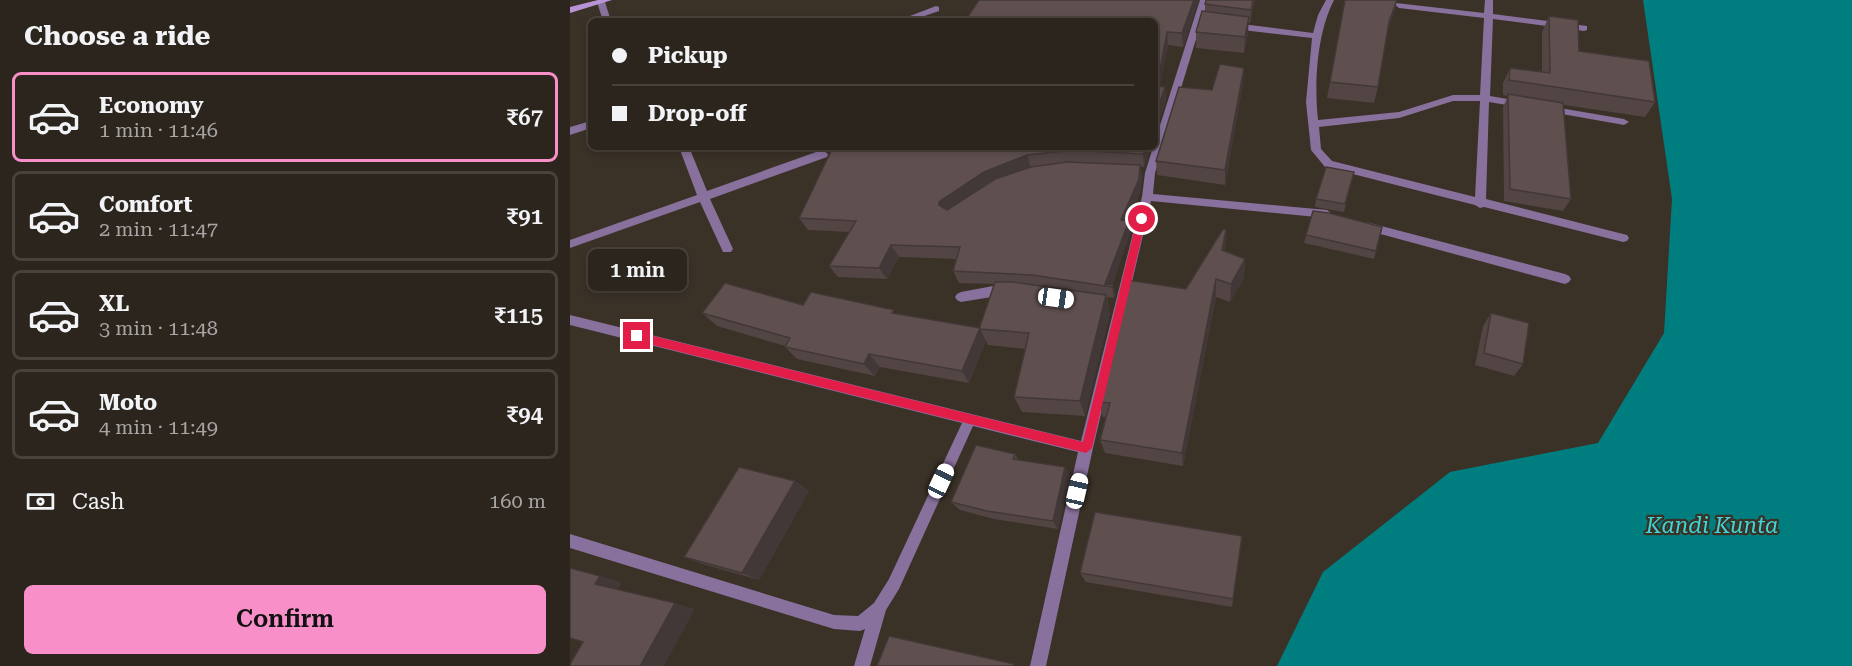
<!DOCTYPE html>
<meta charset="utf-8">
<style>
body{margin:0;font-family:"Roboto Serif",serif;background:#38312a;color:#f1f3f6;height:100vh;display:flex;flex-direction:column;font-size:22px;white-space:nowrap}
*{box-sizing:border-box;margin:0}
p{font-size:20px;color:#a6a5a4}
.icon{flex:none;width:33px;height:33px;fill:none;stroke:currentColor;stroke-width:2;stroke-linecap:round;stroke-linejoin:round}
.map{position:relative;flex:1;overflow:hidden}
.drawer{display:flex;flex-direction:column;background:#2c251d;width:570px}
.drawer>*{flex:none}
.top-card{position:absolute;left:18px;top:18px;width:570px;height:132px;border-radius:9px;box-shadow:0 3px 9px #0003,0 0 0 2px #48423b;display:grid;align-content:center;height:132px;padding:0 24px;background:#2c251d}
.end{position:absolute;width:27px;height:27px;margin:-14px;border:8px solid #e11d48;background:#fff;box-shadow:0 0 0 3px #fff}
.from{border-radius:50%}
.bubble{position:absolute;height:42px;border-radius:9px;background:#2c251d;box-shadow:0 3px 9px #0003,0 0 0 2px #48423b;font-size:20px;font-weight:600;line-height:42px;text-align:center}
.car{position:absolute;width:18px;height:36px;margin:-18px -9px;border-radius:8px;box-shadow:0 0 4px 2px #0007;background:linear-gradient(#fff 24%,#345 0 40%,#fff 0 76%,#345 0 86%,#fff 0)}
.top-card b{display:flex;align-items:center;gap:21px;height:57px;font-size:22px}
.top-card b+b{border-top:2px solid #48423b}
.top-card i{width:15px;height:15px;background:#f1f3f6}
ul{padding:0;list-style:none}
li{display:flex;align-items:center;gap:18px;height:90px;margin:0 12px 9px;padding:0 12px;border:3px solid #48423b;border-radius:9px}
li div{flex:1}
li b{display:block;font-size:22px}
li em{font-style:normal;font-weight:600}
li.current{border-color:#f98fc9}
li>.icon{width:54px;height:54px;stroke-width:1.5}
h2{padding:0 24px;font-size:27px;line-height:72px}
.pay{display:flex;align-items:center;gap:15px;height:66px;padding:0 24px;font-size:22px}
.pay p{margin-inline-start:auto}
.cta{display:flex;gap:12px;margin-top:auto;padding:12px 24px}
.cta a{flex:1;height:69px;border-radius:9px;background:#f98fc9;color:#111;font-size:24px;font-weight:600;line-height:69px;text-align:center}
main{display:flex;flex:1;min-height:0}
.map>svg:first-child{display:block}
.water{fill:#007e7f}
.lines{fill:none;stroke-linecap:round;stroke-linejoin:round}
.street{fill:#88719c;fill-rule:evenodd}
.secondary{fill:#b894d7;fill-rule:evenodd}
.wall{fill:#524544}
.shaded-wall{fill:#423837}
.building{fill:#5f504f;stroke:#423837;stroke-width:1.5}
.route{fill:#e11d48}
.labels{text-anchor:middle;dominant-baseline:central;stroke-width:4.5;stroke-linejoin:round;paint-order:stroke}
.water-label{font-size:22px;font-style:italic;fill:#40d6d6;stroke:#3a3127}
</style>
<main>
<section class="drawer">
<h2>Choose a ride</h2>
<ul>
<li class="current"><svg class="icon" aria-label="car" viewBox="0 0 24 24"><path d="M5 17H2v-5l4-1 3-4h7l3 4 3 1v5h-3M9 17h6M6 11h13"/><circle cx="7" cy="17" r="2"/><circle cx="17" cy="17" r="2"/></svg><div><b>Economy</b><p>1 min · 11:46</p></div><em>₹67</em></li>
<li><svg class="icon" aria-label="car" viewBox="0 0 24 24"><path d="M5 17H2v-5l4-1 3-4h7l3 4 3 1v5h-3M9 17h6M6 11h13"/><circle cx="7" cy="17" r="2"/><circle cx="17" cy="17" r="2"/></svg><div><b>Comfort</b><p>2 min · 11:47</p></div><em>₹91</em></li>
<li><svg class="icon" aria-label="car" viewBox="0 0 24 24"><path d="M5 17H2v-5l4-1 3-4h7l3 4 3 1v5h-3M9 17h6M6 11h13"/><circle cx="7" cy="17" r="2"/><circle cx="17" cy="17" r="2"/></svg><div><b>XL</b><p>3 min · 11:48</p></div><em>₹115</em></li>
<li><svg class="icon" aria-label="car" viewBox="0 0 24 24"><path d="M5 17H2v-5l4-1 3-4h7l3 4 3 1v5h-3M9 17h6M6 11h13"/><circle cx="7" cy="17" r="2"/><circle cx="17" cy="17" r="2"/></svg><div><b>Moto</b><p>4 min · 11:49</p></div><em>₹94</em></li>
</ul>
<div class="pay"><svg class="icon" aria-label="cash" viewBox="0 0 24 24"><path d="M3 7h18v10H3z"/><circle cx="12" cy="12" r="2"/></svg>Cash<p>160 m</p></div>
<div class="cta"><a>Confirm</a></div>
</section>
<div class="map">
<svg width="1282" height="666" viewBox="0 0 1282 666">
<rect width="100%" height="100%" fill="#3a3127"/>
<path class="water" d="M1073 0H1282V666H707L753 572 880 472 1028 443 1094 333 1102 199Z"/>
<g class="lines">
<g class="street">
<path d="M28 0H34L35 2 41 21H33L27 2Z"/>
<path d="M630 0H638L585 173 583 194 757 210 762 214 757 218 581 201 523 448 476 666H460L508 452 403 426 329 589 316 610 300 666H284L295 629 290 631 264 629 0 548V534L264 615 288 616 304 603 319 579 392 423 0 325V315L511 441 572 197 575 173 583 147H585V141Z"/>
<path d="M756 0H764C747 33 744 83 748 120L829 112 883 95H910L914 18 829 8 825 5 826 3 914 13 915 0H923V14L1017 26V30L1014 31 923 19 920 96 949 101 954 104 949 107 919 102 916 199 1053 234 1057 235 1059 238 1057 241 1053 242 914 207 910 208 905 205 755 167 741 150 736 102 742 38 664 29 660 26 664 23 743 33 748 15ZM883 101H910L905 197 762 161 751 149 749 127 829 118Z"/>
<path d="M366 6 369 7V11L340 21H327Z"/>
<path d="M978 106 1054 119 1059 122 1054 125 975 111V107Z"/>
<path d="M21 121V128L0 135V127Z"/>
<path d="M109 147H119L137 191 249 151 253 150 258 154 257 157 140 199 163 249 161 252H153L130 202 0 248V240L127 195Z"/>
<path d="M796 222 995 274 999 276 1001 279 999 282 995 284 792 229 791 226Z"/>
<path d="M423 286 440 288 442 291 440 294 391 302 387 300 385 297 387 294 391 292Z"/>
</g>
<path class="secondary" d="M28 0H42L0 13V7Z"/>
</g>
<g class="wall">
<path d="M629 0 613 47 598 45 590 86 595 87 596 100 585 134V21Z"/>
<path d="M685 0 680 23H678V33L674 53 626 48V32L635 11V4Z"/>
<path d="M775 0H827L824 12 817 32 808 87 804 103 757 98Z"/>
<path d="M979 16 1009 51 1085 102 1075 117 994 105 1001 199 993 211 934 201 933 107 938 96 933 95V83L940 68 972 72V32Z"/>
<path d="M674 68 673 83 655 185 587 175 586 161 642 90Z"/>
<path d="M263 147H581L574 167 570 166 572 178 570 192 558 221 560 233 542 285H543L545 296 544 298 537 297 540 313 515 416 452 412 444 397 456 349 418 345 416 341 399 383 310 367 305 376 227 359 215 347V346L147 326 132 313 233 305 326 313 410 328 424 284 389 283 383 271 386 259 329 257 317 279 268 277 259 266 279 232 238 230 229 218Z"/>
<path d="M784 172 774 212 745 207 746 199Z"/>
<path d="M656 230 655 251 675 259 674 278 660 302 646 297 613 466 535 453 530 440 536 417H533L528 402 616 289Z"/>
<path d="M736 235 806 251 804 259 734 243Z"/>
<path d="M921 313 953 364 944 376 905 365 913 326Z"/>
<path d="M445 454 448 459 500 476 488 529 424 519 390 510 381 502Z"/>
<path d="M225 481 239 491 189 580 133 564 114 557Z"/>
<path d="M672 536 662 607 516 582 510 573Z"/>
</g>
<g class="shaded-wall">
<path d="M624 0H629L613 47 612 33Z"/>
<path d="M683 0H685L680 23 681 10Z"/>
<path d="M827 0 824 12 815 38 819 22Z"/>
<path d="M679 17 678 33 674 53 675 37Z"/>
<path d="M597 32 598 45 588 99 587 86Z"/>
<path d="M674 68 673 83 655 185V170Z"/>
<path d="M595 87 596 100 585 134V117Z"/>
<path d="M575 147H581L574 167 573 154Z"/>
<path d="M457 155 461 168 375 214 369 205V202L414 172Z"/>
<path d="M570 165 572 178 570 192 553 232 551 220Z"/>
<path d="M559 221 560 233 541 287 535 284Z"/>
<path d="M656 230 655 249 652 269V250Z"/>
<path d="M321 245 329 257 317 279 309 268Z"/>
<path d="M675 259 674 278 660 302 661 284Z"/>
<path d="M646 279V297L613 466 612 453Z"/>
<path d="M543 285 545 296 544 298 542 287Z"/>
<path d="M536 295 540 313 515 416 510 401Z"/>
<path d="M410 329 416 341 399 383 392 371Z"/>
<path d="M299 354 310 367 305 376 294 364Z"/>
<path d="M495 467 500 476 488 529 483 521Z"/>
<path d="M225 481 239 491 189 580 172 573Z"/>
<path d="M30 576 52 582 47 591 25 584Z"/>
<path d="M105 603 125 609 94 666H70Z"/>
</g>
<g class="building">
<path d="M409 0H624L612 33 597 32 587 86 595 87 585 117V21H395Z"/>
<path d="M636 0H683L681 10 635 4Z"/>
<path d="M775 0H827L819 22 808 87 760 82Z"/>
<path d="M632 11 679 17 675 37 626 32Z"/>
<path d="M979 16 1008 20 1009 51 1079 61 1085 102 939 80 940 68 980 73Z"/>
<path d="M650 64 674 68 655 170 586 161 609 87 642 90Z"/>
<path d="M938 94 993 103 1001 199 940 189Z"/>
<path d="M263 147H575L573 154 503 150 457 155 414 172 369 202V205L377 210 425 179 461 167 497 162 570 165 569 179 551 220 559 221 535 284 543 285 542 287 462 275 383 271 390 247 321 245 309 268 259 266 286 221 229 218Z"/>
<path d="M756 167 784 172 775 204 746 199Z"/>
<path d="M743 211 759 213 812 227 806 251 736 235Z"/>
<path d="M653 229 656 230 652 250 675 259 661 284 646 279 612 453 530 440 540 403 528 402 557 280 616 289Z"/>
<path d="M425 282H442L536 295 510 401 444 397 459 333 409 329Z"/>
<path d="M155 283 233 305 241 292 324 310 322 313 410 328 392 371 299 354 294 364 215 347 220 338 132 313Z"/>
<path d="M921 313 959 323 953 364 914 353Z"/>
<path d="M406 445 445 454 443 459 495 467 483 521 417 511 381 502Z"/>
<path d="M169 467 225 481 172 573 114 557Z"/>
<path d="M525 512 672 536 663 599 510 573Z"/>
<path d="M0 568 30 576 25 584 105 603 70 666H0V664L13 642 0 638Z"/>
<path d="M319 636 444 664 443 666H307Z"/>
</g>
<path class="route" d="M572 216 576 219 522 448 516 453 67 341 62 336 67 332 513 442 567 219Z"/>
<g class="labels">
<g class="water-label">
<text x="1142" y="525">Kandi Kunta</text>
</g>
</g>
</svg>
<i class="end from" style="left:572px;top:219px"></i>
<i class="end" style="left:67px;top:336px"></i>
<div class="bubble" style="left:18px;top:249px;width:99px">1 min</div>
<i class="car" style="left:486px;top:298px;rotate:98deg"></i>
<i class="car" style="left:371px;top:481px;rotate:25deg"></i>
<i class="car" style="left:507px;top:491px;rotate:13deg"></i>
<div class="top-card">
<b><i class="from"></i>Pickup</b>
<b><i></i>Drop-off</b>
</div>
</div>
</main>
